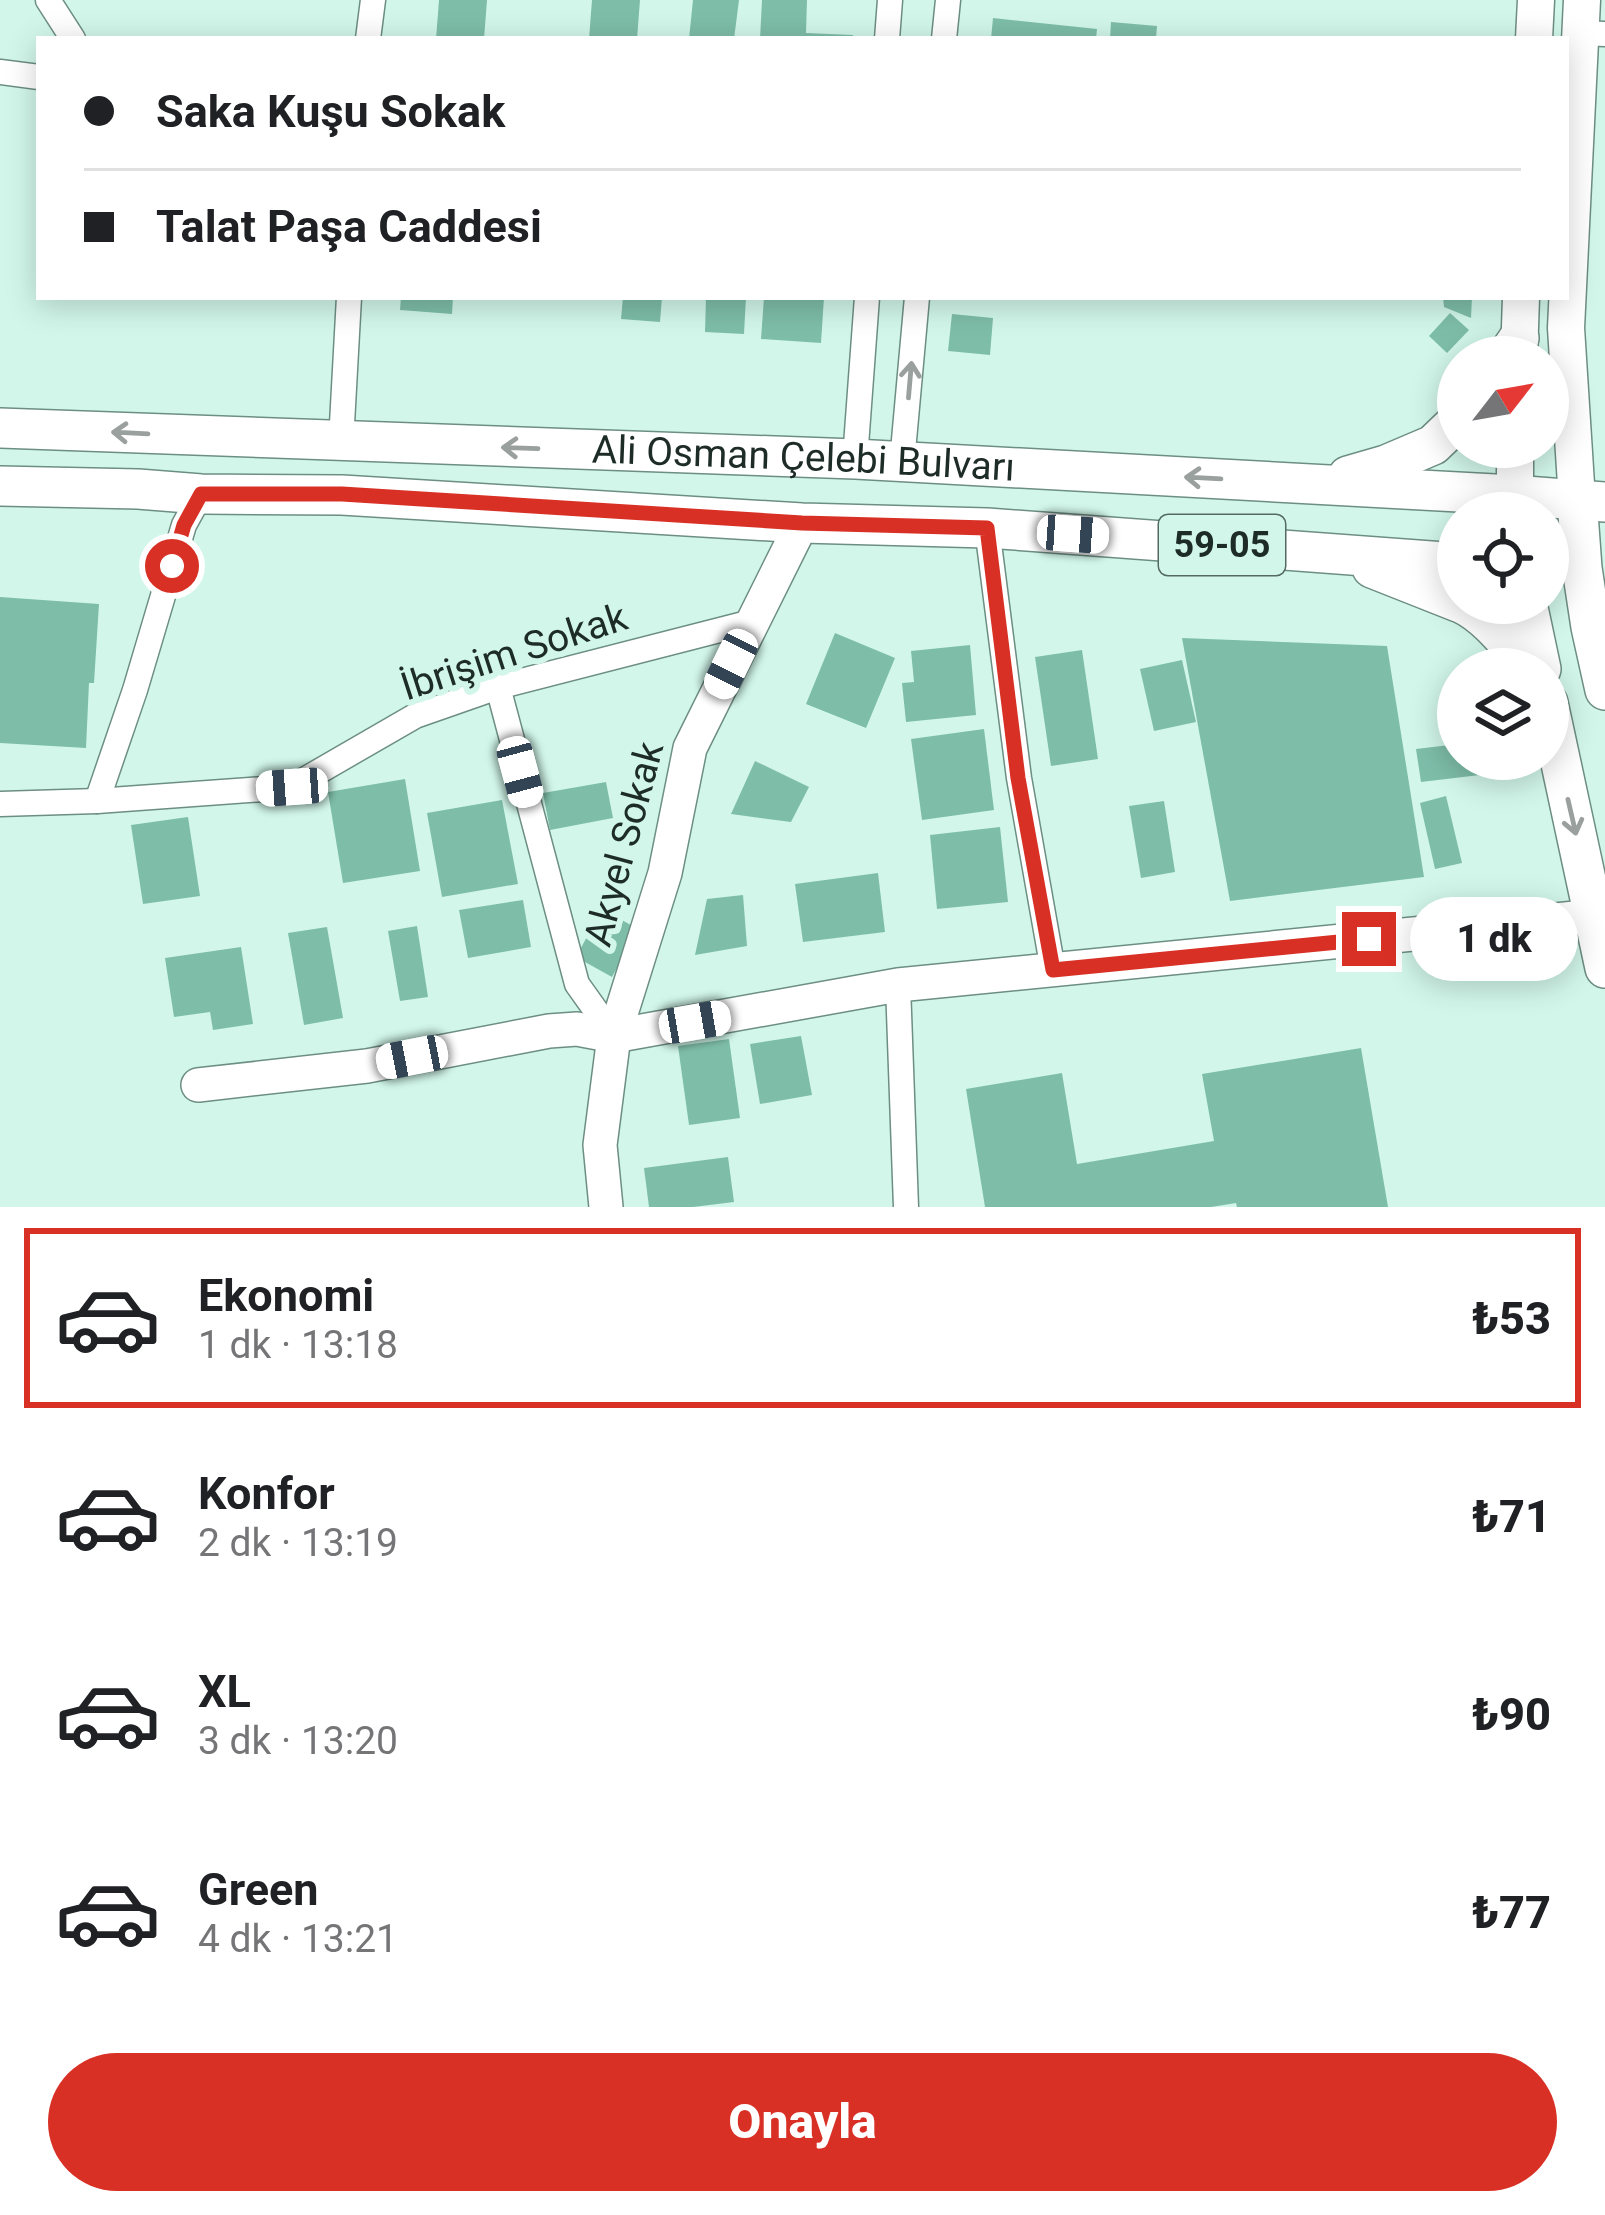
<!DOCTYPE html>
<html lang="tr">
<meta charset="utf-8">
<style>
body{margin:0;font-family:Roboto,sans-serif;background:#f2f2f2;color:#202124;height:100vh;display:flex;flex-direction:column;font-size:45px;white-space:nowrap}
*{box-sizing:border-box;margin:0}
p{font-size:39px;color:#757577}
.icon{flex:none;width:66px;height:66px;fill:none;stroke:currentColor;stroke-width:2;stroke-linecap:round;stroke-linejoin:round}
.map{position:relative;height:1207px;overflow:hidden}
.drawer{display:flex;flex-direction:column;background:#fff;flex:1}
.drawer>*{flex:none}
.top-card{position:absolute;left:36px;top:36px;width:1533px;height:264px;border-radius:0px;box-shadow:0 6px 30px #0003;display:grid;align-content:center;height:264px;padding:0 48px;background:#fff}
.needle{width:78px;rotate:59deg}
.fabs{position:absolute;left:1437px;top:336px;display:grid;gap:24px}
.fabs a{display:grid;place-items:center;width:132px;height:132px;border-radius:50%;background:#fff;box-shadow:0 6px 30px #0003;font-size:60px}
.end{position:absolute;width:54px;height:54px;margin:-27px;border:15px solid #d93025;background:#fff;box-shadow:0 0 0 6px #fff}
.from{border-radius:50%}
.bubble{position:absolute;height:84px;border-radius:42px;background:#fff;box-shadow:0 6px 30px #0003;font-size:39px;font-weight:800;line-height:84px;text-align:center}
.car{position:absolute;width:36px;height:72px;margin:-36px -18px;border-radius:15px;box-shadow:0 0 9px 3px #0007;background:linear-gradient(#fff 24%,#345 0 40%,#fff 0 76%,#345 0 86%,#fff 0)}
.top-card b{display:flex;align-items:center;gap:42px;height:114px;font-size:45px}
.top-card b+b{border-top:3px solid #e0e0e0}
.top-card i{width:30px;height:30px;background:#202124}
ul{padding:21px 0 0;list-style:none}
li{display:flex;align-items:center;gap:36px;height:180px;margin:0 24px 18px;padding:0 24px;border:6px solid transparent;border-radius:0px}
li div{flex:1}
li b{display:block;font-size:45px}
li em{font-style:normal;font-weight:800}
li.active{border-color:#d93025}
li>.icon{width:108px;height:108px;stroke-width:1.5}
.button{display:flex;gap:24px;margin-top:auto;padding:24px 48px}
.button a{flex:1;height:138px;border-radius:72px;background:#d93025;color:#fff;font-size:48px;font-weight:800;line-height:138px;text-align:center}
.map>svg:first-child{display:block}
.building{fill:#7ebea9}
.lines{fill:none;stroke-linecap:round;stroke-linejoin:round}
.minor-casing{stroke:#6d8e83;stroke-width:27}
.tertiary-casing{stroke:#6d8e83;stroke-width:36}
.secondary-casing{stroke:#6d8e83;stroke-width:39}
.primary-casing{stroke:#6d8e83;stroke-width:42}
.minor{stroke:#fff;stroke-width:24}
.tertiary{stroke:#fff;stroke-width:33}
.secondary{stroke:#fff;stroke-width:36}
.primary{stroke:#fff;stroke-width:39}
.oneway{stroke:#9aa09e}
.route{stroke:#d93025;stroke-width:15}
.labels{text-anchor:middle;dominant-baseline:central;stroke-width:12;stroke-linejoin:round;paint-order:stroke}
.shield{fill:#d2f7ea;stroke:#546962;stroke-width:3}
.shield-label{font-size:36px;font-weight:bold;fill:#1e2c28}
.street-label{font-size:39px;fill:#1e2c28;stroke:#d2f7ea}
</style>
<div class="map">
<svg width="1605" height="1207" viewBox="0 0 1605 1207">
<rect width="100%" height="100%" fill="#d2f7ea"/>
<g class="building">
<path d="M439 0H487L484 39H436Z"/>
<path d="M592 0H640L637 39H589Z"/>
<path d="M693 0H739L734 39H689Z"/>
<path d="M762 0H807L806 33 853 35 852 39H760Z"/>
<path d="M993 18 1097 29 1096 39H991Z"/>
<path d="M1111 22 1157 26 1156 39H1110Z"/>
<path d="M401 297H453L452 314 400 310Z"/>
<path d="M623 297H662L660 322 621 319Z"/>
<path d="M706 297H746L744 334 705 332Z"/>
<path d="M764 297H824L821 343 761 339Z"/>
<path d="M1443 297H1472L1471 318 1444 307Z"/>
<path d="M1450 313 1469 330 1447 353 1429 336Z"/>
<path d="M952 314 993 318 990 355 948 351Z"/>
<path d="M0 597 99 604 94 683H89L86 748 0 743Z"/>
<path d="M835 633 895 658 866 728 806 704Z"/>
<path d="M1182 638 1387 646 1424 877 1230 901Z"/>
<path d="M970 645 976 715 906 722 902 683 914 682 911 651Z"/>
<path d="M1082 650 1098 759 1051 766 1035 657Z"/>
<path d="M1182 660 1196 722 1154 731 1140 669Z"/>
<path d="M984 729 994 810 922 820 911 739Z"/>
<path d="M1458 744V759H1529L1530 769 1421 782 1416 749Z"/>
<path d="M755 761 809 787 791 822 731 814Z"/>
<path d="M405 779 420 871 343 883 328 792Z"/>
<path d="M606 782 613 818 550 830 543 793Z"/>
<path d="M1446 796 1462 863 1435 869 1420 803Z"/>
<path d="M502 800 518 884 442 897 427 813Z"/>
<path d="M1164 801 1175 872 1141 878 1129 806Z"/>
<path d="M188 817 200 896 143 904 131 825Z"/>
<path d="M1000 827 1008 902 937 909 930 835Z"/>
<path d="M878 873 885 932 803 942 795 884Z"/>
<path d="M743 895 747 946 695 955 707 899Z"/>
<path d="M523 900 531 947 468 958 459 910Z"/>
<path d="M602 909 638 929 612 977 576 957Z"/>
<path d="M417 926 428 997 400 1001 388 931Z"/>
<path d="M327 927 343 1018 304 1025 288 933Z"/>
<path d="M241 947 253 1024 213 1030 210 1012 174 1017 165 958Z"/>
<path d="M801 1036 812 1095 760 1104 750 1044Z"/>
<path d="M729 1039 740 1118 689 1125 678 1046Z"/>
<path d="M1361 1048 1388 1207H1237L1236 1203 1211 1207H985L966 1089 1062 1073 1077 1164 1214 1141 1202 1074Z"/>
<path d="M728 1157 734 1202 693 1207H649L644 1168Z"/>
</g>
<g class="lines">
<defs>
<g id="minor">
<path d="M48 0 73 39"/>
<path d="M1580 33 1605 34"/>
<path d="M368 39 373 0"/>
<path d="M887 39 890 0"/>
<path d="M944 39 948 0"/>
<path d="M0 72 39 77"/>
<path d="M341 442 349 297"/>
<path d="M855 459 867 297"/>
<path d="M902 462 917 297"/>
<path d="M987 528 1019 778 1053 970"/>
<path d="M498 687 577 984 614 1036"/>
<path d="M97 801 135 690 184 525 201 494"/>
<path d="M0 804 97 801 292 787 415 716 498 687 751 622"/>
<path d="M898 985 906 1207"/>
</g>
<g id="tertiary">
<path d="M198 1085 367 1066 549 1031 577 1029 614 1036 898 985 1595 916"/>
<path d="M606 1207 600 1145 614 1036 665 873 690 748 802 523"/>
</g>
<g id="secondary">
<path d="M1534 39 1536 0"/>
<path d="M1519 357 1521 297"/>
<path d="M1577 500 1566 328 1582 0"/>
<path d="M1515 513V447"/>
</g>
<g id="primary">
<path d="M1506 357 1519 338"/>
<path id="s1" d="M0 428 855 459 1513 495 1605 502"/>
<path d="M1348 476 1386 465 1433 445 1458 421"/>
<path d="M0 486 138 489 201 494 342 495 802 523 987 528 1458 563"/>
<path d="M1577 500 1582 568 1591 627 1605 690"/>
<path d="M1372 568 1458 602"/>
<path d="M1461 603C1489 616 1510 646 1531 669"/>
<path d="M1527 603 1541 669"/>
<path d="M1548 703 1605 968"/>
</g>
</defs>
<use href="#minor" class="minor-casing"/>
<use href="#tertiary" class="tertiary-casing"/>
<use href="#secondary" class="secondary-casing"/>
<use href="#primary" class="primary-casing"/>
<use href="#minor" class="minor"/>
<use href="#tertiary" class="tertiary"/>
<use href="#secondary" class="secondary"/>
<use href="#primary" class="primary"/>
</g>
<defs><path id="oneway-shaft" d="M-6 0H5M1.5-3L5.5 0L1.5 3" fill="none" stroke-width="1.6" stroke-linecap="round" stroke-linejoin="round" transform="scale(3)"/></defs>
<g class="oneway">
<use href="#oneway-shaft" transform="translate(910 380) rotate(-85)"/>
<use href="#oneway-shaft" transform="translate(130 433) rotate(-177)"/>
<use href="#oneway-shaft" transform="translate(520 448) rotate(-178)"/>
<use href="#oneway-shaft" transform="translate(1203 478) rotate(-177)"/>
<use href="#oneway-shaft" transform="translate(1572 817) rotate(77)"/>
</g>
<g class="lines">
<path class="route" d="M172 566 184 525 201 494H342L802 523 987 528 1018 778 1053 970 1369 939"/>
</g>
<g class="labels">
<rect class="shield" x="1159" y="515" width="126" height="60" rx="9"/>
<g class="shield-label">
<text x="1222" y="545">59-05</text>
</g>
<g class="street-label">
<text stroke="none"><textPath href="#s1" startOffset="804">Ali Osman Çelebi Bulvarı</textPath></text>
<text transform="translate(514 652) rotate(-18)">İbrişim Sokak</text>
<text transform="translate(624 844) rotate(-75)">Akyel Sokak</text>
</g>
</g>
</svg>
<div class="fabs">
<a><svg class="needle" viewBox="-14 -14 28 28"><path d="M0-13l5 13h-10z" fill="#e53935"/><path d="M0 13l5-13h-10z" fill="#757577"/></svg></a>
<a><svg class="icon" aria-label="locate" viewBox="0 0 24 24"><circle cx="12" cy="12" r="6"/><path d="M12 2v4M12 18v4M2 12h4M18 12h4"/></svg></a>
<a><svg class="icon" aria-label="layers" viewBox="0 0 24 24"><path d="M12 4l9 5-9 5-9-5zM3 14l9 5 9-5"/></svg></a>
</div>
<i class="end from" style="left:172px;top:566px"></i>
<i class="end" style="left:1369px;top:939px"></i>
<div class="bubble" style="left:1410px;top:897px;width:168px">1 dk</div>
<i class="car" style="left:1073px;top:534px;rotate:94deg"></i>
<i class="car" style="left:731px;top:664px;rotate:206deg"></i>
<i class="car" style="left:520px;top:772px;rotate:165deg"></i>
<i class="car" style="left:292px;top:787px;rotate:266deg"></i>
<i class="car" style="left:695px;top:1022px;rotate:80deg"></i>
<i class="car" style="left:412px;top:1057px;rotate:259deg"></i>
<div class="top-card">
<b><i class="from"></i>Saka Kuşu Sokak</b>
<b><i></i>Talat Paşa Caddesi</b>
</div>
</div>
<section class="drawer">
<ul>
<li class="active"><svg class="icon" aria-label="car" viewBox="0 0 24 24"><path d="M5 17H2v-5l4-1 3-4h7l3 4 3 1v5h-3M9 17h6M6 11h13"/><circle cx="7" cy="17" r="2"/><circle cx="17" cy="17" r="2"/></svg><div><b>Ekonomi</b><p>1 dk · 13:18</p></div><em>₺53</em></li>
<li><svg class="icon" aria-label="car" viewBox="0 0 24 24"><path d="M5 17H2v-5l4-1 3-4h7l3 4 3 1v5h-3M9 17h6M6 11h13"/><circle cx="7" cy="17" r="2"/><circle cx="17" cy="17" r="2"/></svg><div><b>Konfor</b><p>2 dk · 13:19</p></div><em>₺71</em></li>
<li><svg class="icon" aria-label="car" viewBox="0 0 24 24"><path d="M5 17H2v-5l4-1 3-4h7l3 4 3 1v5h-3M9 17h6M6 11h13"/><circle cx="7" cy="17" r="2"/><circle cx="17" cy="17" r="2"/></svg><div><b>XL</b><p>3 dk · 13:20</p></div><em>₺90</em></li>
<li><svg class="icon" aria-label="car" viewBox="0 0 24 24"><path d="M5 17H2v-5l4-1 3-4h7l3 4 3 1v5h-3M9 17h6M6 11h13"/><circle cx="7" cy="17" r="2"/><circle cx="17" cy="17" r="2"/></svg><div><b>Green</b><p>4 dk · 13:21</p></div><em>₺77</em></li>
</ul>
<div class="button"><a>Onayla</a></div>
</section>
